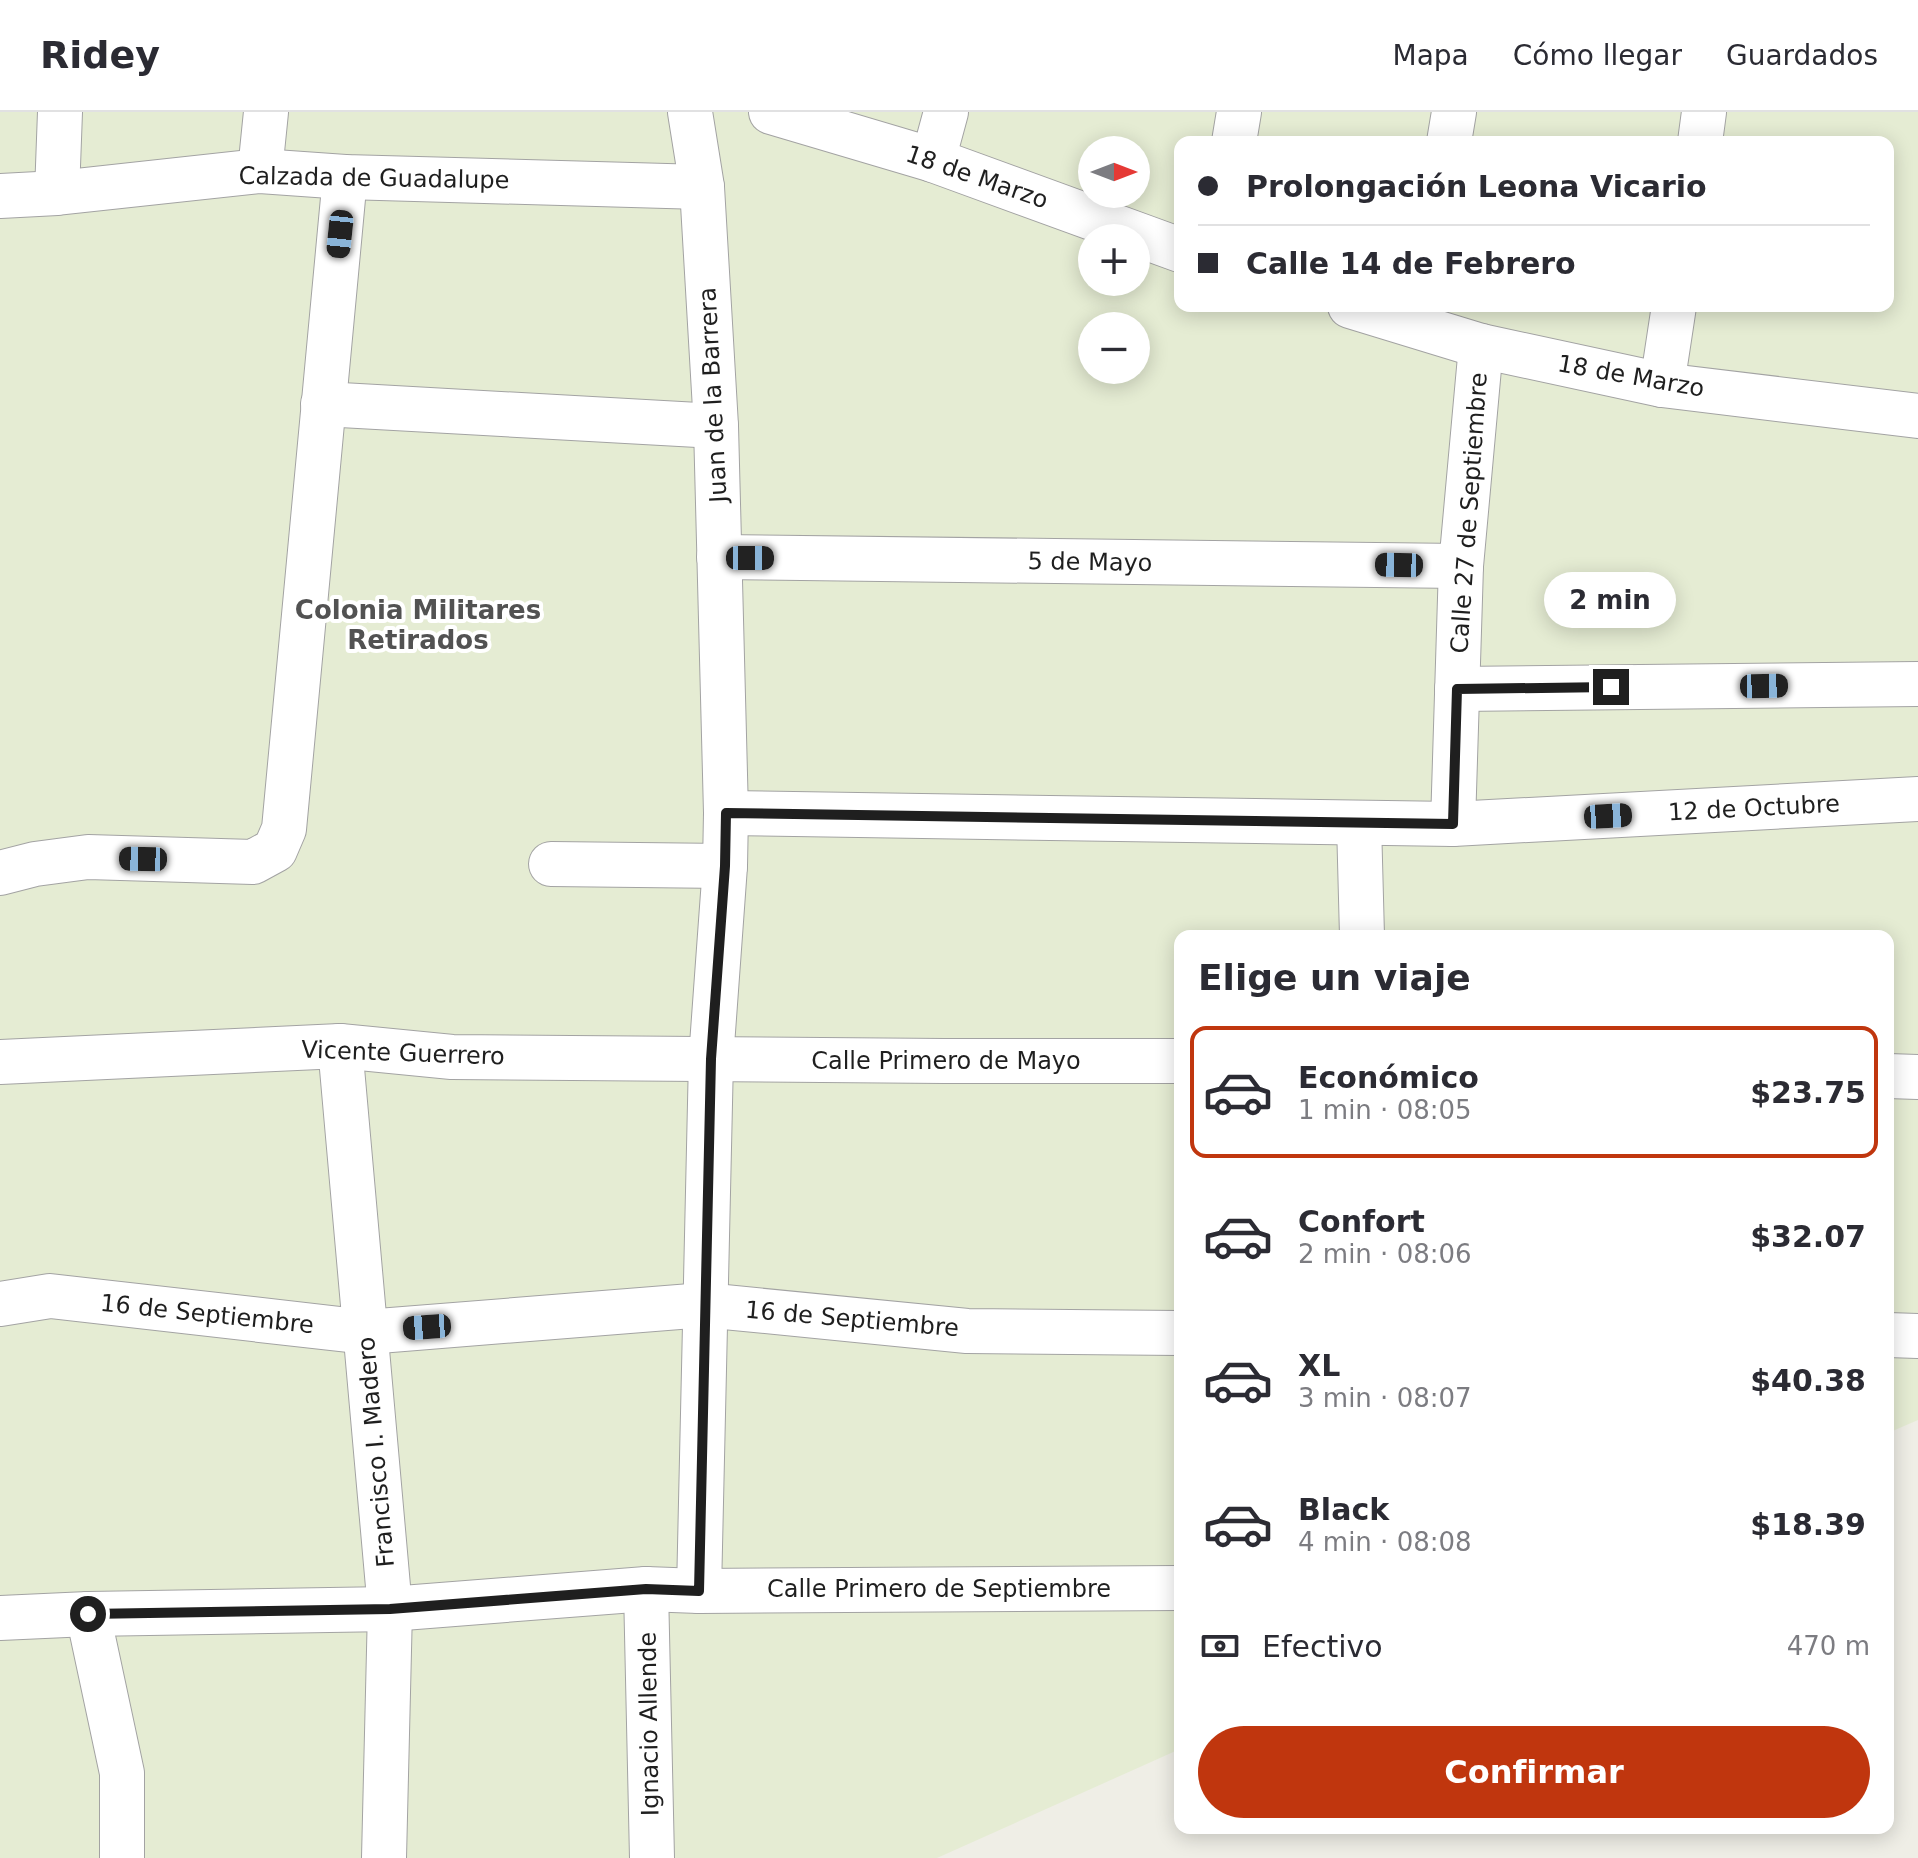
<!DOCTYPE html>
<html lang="es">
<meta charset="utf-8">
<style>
body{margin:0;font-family:"DejaVu Sans",sans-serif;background:#f2f2f3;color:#2b2b33;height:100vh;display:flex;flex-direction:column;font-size:30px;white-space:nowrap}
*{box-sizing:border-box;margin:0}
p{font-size:26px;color:#7c7c81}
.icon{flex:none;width:44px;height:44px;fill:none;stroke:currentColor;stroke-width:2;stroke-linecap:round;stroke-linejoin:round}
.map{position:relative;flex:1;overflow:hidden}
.sheet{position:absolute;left:1174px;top:818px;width:720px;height:904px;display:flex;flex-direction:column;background:#fff;border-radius:16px;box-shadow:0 4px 20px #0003}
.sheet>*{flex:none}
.top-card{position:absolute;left:1174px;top:24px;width:720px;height:176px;border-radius:16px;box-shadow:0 4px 20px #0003;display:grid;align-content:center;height:176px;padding:0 24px;background:#fff}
.needle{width:52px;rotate:90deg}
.buttons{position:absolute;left:1078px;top:24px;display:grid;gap:16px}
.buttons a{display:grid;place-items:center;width:72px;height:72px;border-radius:50%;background:#fff;box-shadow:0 4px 20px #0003;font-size:40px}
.end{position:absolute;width:36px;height:36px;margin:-18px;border:10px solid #1f1f1f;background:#fff;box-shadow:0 0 0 4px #fff}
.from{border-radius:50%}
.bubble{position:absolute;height:56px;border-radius:28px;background:#fff;box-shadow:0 4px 20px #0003;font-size:26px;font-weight:600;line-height:56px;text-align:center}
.car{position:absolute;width:24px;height:48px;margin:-24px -12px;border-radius:10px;box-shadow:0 0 6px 2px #0007;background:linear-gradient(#222 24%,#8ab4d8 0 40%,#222 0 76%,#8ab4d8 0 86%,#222 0)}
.top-card b{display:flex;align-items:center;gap:28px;height:76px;font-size:30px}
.top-card b+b{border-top:2px solid #e1e1e2}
.top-card i{width:20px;height:20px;background:#2b2b33}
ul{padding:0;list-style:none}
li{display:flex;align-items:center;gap:24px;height:132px;margin:0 16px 12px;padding:0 8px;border:4px solid transparent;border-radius:16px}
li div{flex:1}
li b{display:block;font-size:30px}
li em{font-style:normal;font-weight:600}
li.current{border-color:#c0360e}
li>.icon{width:72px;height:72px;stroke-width:1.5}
h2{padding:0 24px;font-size:36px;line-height:96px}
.pay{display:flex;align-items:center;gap:20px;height:88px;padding:0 24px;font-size:30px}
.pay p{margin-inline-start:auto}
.action{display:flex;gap:16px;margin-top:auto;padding:16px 24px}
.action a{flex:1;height:92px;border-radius:48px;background:#c0360e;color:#fff;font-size:32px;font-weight:600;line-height:92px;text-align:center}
header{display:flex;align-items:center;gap:48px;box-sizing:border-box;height:112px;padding:0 40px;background:#fff;border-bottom:2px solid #e1e1e2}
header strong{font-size:38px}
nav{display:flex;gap:44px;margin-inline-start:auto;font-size:28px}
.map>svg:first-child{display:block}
.farmland{fill:#e5ecd3;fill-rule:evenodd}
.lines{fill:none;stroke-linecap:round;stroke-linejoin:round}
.minor-casing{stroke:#a3a3a3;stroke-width:46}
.minor{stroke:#fff;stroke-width:44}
.route{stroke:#1f1f1f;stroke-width:10}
.labels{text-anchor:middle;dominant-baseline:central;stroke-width:8;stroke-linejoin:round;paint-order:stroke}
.street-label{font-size:24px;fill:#1f1f1f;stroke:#fff}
.neighbourhood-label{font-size:26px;font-weight:bold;fill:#525252;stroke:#fff}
</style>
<header>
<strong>Ridey</strong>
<nav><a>Mapa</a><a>Cómo llegar</a><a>Guardados</a></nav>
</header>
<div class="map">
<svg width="1918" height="1746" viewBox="0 0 1918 1746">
<rect width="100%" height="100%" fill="#efeee6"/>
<path class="farmland" d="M0 0H1918V1308L1888 1321V824H1180V1637L937 1746H0ZM1180 30H1888V194H1180ZM1092 38H1136V82H1092ZM1092 126H1136V170H1092ZM1092 214H1136V258H1092Z"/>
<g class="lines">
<defs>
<g id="minor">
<path d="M690 0 702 75 716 314 726 701 725 754 711 947 699 1479"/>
<path d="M771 0 933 48 1180 138"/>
<path d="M1234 30 1239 0"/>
<path d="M1449 30 1454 0"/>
<path d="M1700 30 1704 0"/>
<path d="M933 48 946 0"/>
<path d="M260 59 266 0"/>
<path d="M57 81 60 0"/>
<path d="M0 84 57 81 260 59 345 65 702 75"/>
<path d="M1350 194 1481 234 1662 273 1918 304"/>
<path d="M1662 273 1674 194"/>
<path d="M323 292 716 314"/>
<path d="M719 445 1461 454"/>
<path d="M1457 577 1918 572"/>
<path d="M726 701 1453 712 1918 687"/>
<path d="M1359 711 1362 824"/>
<path d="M1453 712 1461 454 1481 234"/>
<path d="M551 752 725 754"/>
<path d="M0 761 35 752 88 745 253 750 275 738 284 717 345 65"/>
<path d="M340 934 390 1497 384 1746"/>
<path d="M0 950 340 934 452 945 944 949H1180"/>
<path d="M1888 964 1918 965"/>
<path d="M0 1192 50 1184 366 1220 704 1193 967 1219 1180 1221"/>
<path d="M1888 1223 1918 1224"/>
<path d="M646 1477 652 1746"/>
<path d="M88 1502 122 1661V1746"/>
<path d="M0 1506 88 1502 390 1497 646 1477 699 1479 1180 1476"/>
</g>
</defs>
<use href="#minor" class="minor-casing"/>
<use href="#minor" class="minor"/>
</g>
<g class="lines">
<path class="route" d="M88 1502 390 1497 646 1477 699 1479 711 947 725 754 726 701 1453 712 1457 577 1611 575"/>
</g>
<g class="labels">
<g class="street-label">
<text transform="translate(977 65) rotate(19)">18 de Marzo</text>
<text transform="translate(374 66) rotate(1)">Calzada de Guadalupe</text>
<text transform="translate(1631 264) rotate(10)">18 de Marzo</text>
<text transform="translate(713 283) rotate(-93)">Juan de la Barrera</text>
<text transform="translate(1469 401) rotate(-86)">Calle 27 de Septiembre</text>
<text transform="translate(1090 450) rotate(1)">5 de Mayo</text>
<text transform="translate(1754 696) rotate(-3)">12 de Octubre</text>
<text transform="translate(403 941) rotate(2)">Vicente Guerrero</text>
<text x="946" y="949">Calle Primero de Mayo</text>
<text transform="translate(207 1202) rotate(6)">16 de Septiembre</text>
<text transform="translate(852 1207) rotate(5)">16 de Septiembre</text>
<text transform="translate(376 1340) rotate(-95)">Francisco I. Madero</text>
<text x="939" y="1477">Calle Primero de Septiembre</text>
<text transform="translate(649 1612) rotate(-91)">Ignacio Allende</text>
</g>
<g class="neighbourhood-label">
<text x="418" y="498">Colonia Militares<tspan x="418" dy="30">Retirados</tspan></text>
</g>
</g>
</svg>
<div class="buttons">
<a><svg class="needle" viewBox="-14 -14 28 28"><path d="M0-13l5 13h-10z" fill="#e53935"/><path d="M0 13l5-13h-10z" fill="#7c7c81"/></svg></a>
<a>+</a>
<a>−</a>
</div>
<i class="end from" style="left:88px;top:1502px"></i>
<i class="end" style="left:1611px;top:575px"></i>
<div class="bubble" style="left:1544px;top:460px;width:132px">2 min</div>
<i class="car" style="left:340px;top:122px;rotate:186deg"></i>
<i class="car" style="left:750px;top:446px;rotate:90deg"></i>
<i class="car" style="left:1399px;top:453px;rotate:271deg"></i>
<i class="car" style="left:1764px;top:574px;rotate:89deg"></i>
<i class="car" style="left:1608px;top:704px;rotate:87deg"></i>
<i class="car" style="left:143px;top:747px;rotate:271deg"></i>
<i class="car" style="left:427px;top:1215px;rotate:266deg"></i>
<div class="top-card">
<b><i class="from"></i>Prolongación Leona Vicario</b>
<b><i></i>Calle 14 de Febrero</b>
</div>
<section class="sheet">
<h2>Elige un viaje</h2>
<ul>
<li class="current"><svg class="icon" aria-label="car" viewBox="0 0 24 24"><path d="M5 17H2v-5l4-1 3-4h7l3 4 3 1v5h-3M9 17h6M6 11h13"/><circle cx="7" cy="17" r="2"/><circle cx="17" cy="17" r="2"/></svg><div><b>Económico</b><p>1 min · 08:05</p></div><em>$23.75</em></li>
<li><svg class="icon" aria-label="car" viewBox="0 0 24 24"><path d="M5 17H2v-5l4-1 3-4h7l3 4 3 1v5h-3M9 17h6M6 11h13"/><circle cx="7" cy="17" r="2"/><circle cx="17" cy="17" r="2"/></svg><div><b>Confort</b><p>2 min · 08:06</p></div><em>$32.07</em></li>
<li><svg class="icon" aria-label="car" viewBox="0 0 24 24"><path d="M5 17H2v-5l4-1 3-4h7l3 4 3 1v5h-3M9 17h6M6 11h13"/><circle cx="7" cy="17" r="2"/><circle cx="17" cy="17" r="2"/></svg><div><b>XL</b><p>3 min · 08:07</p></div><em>$40.38</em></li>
<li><svg class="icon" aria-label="car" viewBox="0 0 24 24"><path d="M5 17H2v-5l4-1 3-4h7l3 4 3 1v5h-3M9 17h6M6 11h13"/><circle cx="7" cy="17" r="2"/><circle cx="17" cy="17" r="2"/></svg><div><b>Black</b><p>4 min · 08:08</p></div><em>$18.39</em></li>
</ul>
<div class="pay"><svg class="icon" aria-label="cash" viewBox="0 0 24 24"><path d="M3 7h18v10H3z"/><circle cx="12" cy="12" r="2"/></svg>Efectivo<p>470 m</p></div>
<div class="action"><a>Confirmar</a></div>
</section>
</div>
